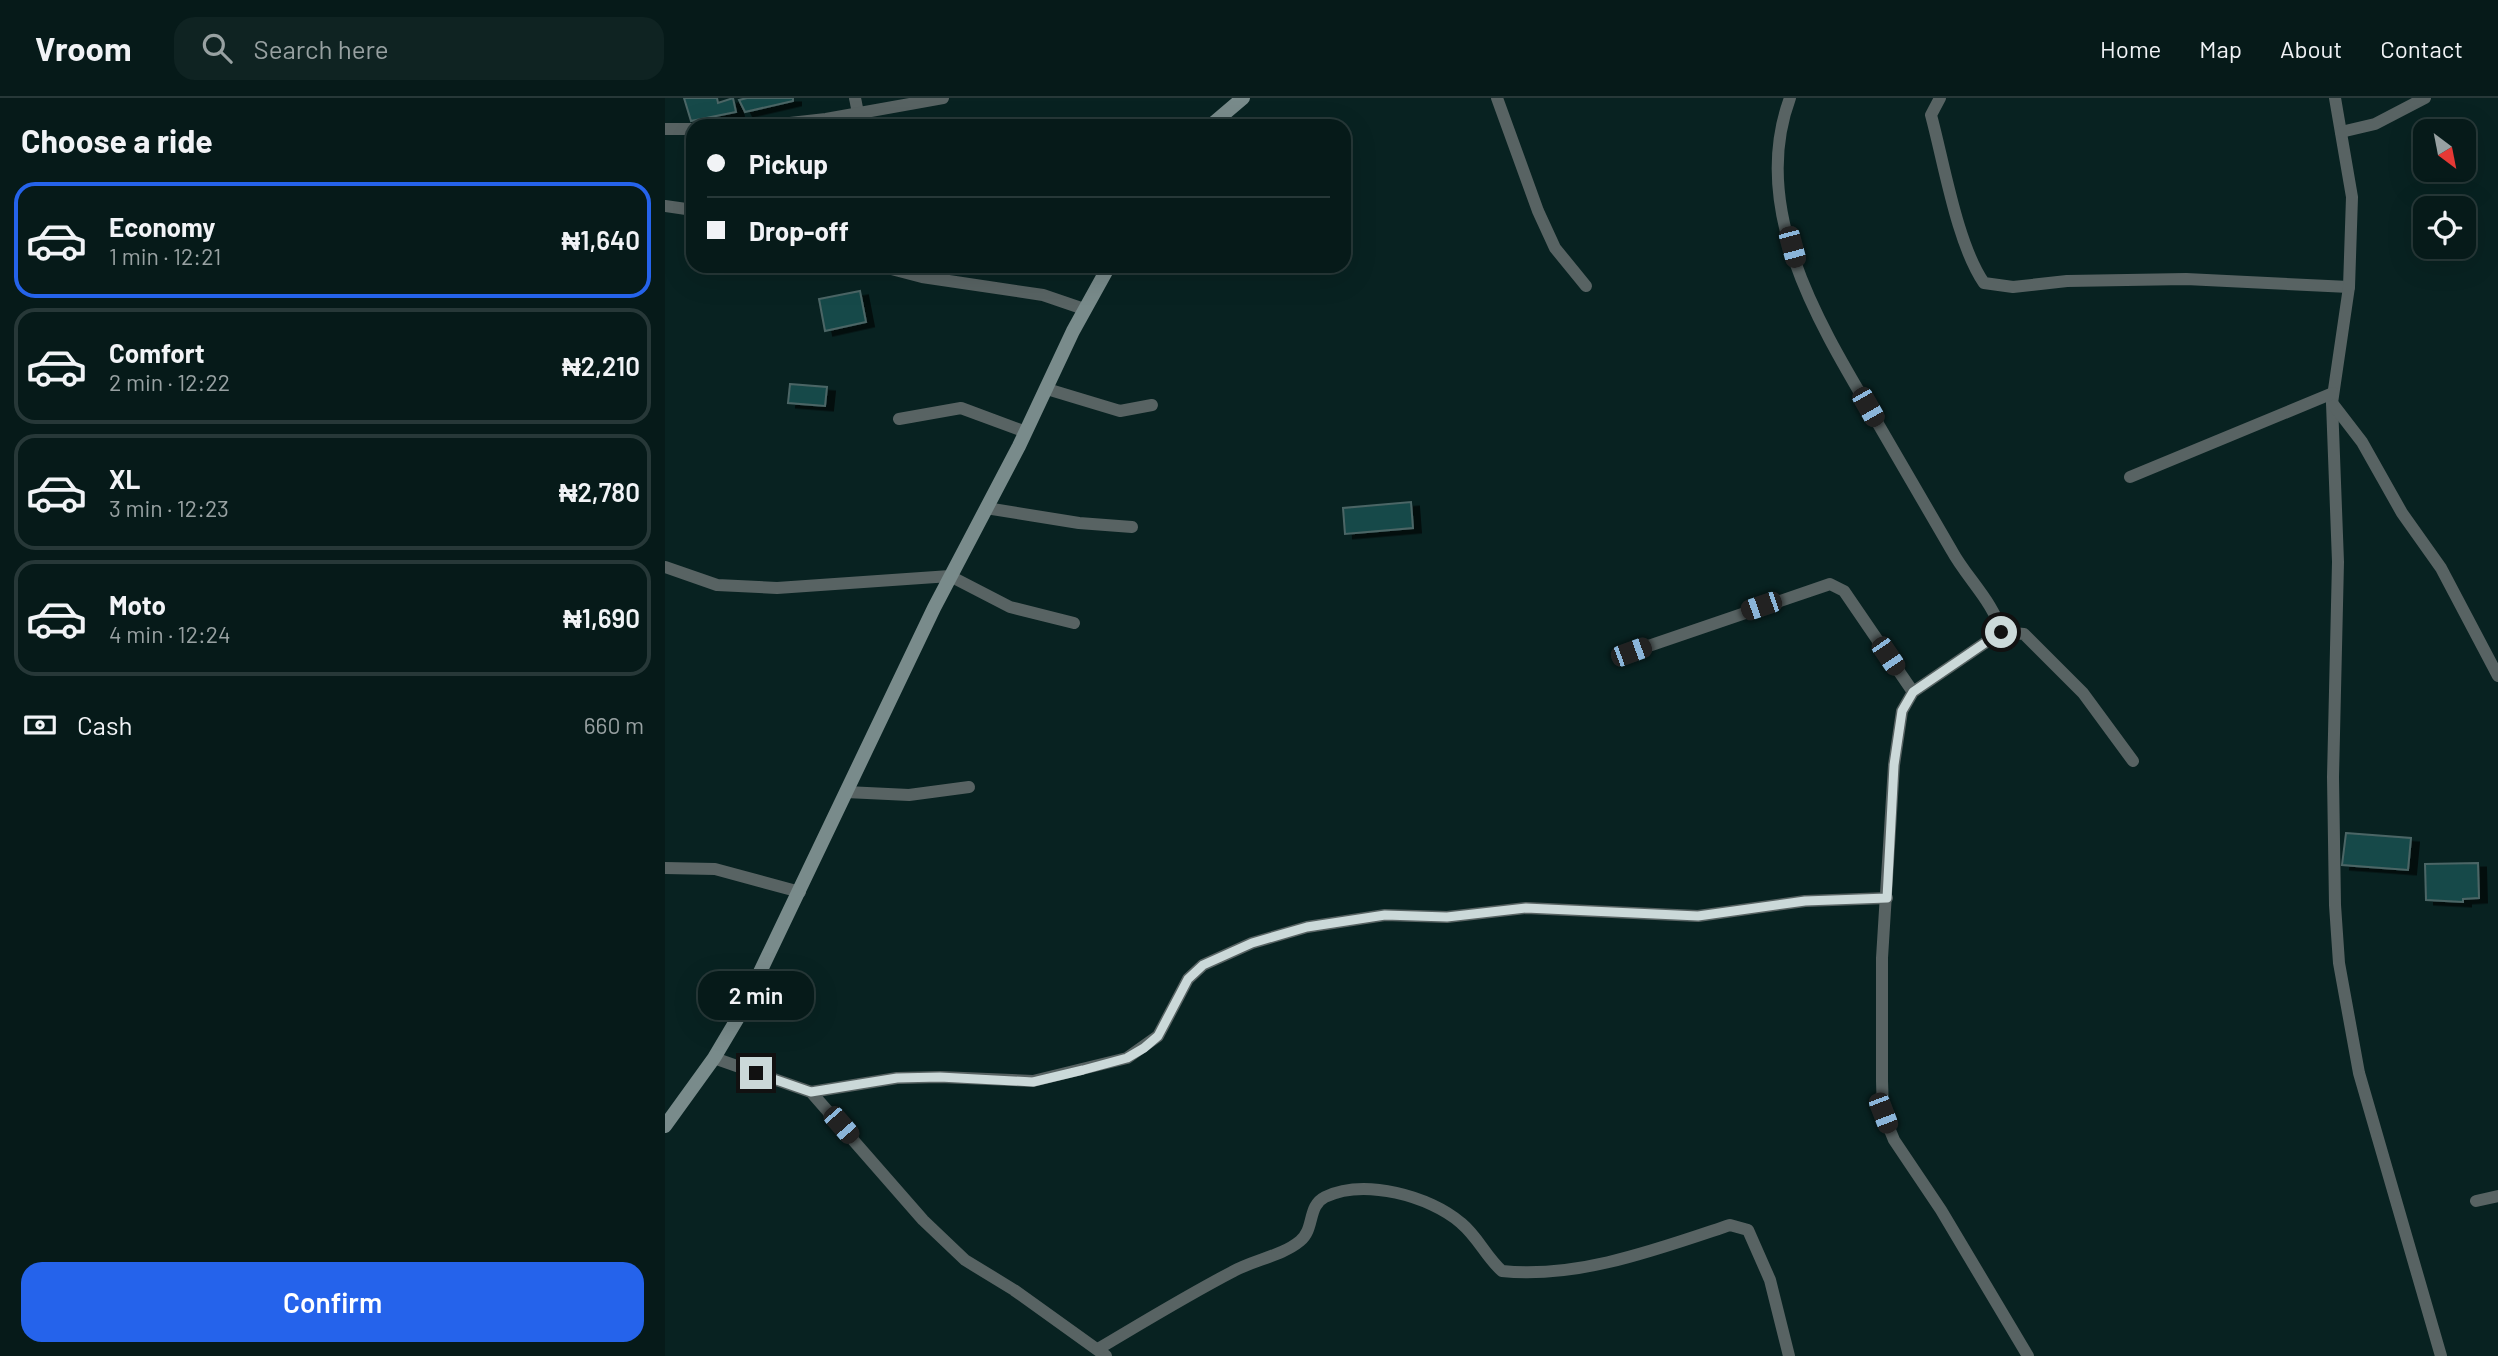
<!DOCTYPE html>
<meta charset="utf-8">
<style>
body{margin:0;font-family:Barlow,sans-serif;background:#0f2322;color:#f1f3f6;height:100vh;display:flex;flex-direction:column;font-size:26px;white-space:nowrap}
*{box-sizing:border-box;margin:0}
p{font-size:23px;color:#98a1a2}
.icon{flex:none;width:38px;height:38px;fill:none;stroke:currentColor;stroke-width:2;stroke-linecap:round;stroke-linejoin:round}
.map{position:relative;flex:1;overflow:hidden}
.sheet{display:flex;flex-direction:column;background:#061a19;width:665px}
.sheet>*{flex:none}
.guide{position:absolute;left:21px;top:21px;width:665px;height:154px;border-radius:21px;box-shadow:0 7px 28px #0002,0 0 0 2px #273838;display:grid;align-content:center;height:154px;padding:0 21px;background:#061a19}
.needle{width:46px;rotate:148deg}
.tools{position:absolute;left:1748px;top:21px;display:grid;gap:14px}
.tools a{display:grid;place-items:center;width:63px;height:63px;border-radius:14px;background:#061a19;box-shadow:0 7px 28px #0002,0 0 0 2px #273838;font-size:35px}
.end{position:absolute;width:32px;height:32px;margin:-16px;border:9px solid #cbd9d9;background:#111;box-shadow:0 0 0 4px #111}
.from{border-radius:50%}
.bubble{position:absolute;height:49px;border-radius:21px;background:#061a19;box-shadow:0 7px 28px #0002,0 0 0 2px #273838;font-size:23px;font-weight:600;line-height:49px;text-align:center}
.car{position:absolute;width:21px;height:42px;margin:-21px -10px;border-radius:9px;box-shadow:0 0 5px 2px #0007;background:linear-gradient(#222 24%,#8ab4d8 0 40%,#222 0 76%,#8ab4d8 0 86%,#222 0)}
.guide b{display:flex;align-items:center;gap:24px;height:66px;font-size:26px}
.guide b+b{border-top:2px solid #273838}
.guide i{width:18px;height:18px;background:#f1f3f6}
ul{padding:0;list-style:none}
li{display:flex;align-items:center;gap:21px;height:116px;margin:0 14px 10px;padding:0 7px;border:4px solid #273838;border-radius:21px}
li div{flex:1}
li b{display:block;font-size:26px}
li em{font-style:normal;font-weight:600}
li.active{border-color:#2563eb}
li>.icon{width:63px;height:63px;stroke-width:1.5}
h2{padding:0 21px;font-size:32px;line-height:84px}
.pay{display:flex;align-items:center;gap:18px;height:77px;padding:0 21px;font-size:26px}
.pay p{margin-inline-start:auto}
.button{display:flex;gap:14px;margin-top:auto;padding:14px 21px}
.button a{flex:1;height:80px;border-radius:21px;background:#2563eb;color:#fff;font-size:28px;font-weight:600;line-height:80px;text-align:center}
header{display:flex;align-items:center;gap:42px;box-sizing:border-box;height:98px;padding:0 35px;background:#061a19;border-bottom:2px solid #273838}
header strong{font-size:33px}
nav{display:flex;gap:38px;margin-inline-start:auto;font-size:24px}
.search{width:490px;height:63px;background:#0f2322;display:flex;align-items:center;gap:18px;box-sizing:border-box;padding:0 24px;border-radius:21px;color:#98a1a2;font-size:26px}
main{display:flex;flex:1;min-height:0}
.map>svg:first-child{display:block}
.building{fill:#184949;stroke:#4c6666;stroke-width:2;filter:url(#shadow)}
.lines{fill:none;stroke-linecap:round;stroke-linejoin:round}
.minor{stroke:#586363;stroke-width:12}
.secondary{stroke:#798b8b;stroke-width:14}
.route{stroke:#cbd9d9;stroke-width:9}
</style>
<header>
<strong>Vroom</strong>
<div class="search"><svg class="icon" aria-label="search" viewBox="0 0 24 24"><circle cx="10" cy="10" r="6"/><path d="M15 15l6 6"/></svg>Search here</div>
<nav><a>Home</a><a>Map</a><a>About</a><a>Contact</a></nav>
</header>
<main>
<section class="sheet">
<h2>Choose a ride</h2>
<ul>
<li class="active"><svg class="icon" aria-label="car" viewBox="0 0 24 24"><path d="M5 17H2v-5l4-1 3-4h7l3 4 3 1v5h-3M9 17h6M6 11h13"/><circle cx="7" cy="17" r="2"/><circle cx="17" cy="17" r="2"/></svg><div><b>Economy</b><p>1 min · 12:21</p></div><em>₦1,640</em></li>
<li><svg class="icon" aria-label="car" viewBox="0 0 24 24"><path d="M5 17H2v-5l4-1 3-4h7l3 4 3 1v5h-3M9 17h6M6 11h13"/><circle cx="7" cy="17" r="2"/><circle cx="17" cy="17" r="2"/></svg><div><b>Comfort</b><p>2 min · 12:22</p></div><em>₦2,210</em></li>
<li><svg class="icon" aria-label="car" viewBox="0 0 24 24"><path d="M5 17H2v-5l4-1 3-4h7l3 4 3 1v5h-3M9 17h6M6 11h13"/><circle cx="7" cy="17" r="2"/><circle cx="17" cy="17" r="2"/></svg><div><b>XL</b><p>3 min · 12:23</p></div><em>₦2,780</em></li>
<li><svg class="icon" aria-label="car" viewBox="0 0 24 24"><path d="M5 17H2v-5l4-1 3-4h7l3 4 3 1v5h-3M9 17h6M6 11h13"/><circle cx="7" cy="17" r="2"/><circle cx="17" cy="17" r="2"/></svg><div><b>Moto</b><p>4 min · 12:24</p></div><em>₦1,690</em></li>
</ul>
<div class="pay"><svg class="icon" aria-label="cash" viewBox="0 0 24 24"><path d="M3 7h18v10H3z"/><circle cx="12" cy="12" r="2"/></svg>Cash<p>660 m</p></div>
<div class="button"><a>Confirm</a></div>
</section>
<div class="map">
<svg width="1833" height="1258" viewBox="0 0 1833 1258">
<defs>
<filter id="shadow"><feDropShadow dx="8" dy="4.5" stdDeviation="0" flood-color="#0009"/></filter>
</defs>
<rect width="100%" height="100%" fill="#082221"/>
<g class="building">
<path d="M19 0H52L53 5 68 0 71 14 26 23Z"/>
<path d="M82 0H128V3L80 14 74 2Z"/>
<path d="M195 193 201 224 160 233 154 201Z"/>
<path d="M125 286 162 289 160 308 123 305Z"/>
<path d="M746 404 748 430 680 436 678 410Z"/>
<path d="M1681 735 1746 740 1743 772 1677 767Z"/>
<path d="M1813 765 1814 800 1798 801V804L1761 802 1760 766Z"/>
</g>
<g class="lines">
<g class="minor">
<path d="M190 0 193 15"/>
<path d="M832 0 873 113 890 150 921 188"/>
<path d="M1125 0C1083 113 1156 229 1212 324 1237 367 1262 410 1287 453 1301 479 1330 506 1336 534"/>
<path d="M1275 0 1266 17C1279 65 1292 146 1319 185L1348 189 1402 183 1521 181 1684 189"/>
<path d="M1670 0 1687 99 1684 189 1667 305 1673 464 1668 679 1670 807 1674 865 1694 975 1776 1258"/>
<path d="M98 28 161 21 278 0"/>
<path d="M0 31H28"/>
<path d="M1676 34 1710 26 1760 0"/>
<path d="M0 108 28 112"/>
<path d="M215 168 257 179 378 197 419 211"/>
<path d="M382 291 455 313 487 307"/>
<path d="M1667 305 1697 344 1737 415 1776 470 1833 578"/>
<path d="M234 321 296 310 361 334"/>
<path d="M1465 379 1668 295"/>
<path d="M321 410 414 425 467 429"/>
<path d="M0 469 52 487 112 490 285 478 345 509 409 525"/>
<path d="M966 554 1165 486 1179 493 1248 594"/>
<path d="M181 694 244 697 304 689"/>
<path d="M0 770 50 771 135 794"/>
<path d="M49 960 146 994 258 1122 300 1162 349 1192 441 1258"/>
<path d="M146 994 232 980 275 979 368 983 462 960 493 938 523 881 538 867 587 845 642 829 720 817 782 819 861 810 1033 818 1140 803 1222 800"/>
<path d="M1811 1103 1833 1098"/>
<path d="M433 1251C477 1225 521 1198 567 1174 588 1162 617 1158 635 1143 650 1131 642 1108 660 1099 699 1080 765 1098 796 1125 813 1139 821 1159 837 1173 913 1181 993 1151 1065 1127L1083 1132 1105 1182 1124 1258"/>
<path d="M1363 1258 1276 1112 1229 1042 1218 1015 1217 983V860L1229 667 1237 613 1248 594 1336 534 1359 536 1418 595 1468 663"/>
</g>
<g class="secondary">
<path d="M545 28 578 0"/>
<path d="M0 1028 49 960 74 918 269 510 354 348 408 233 444 168"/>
</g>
</g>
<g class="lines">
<path class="route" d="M91 975 146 994 232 980 275 979 368 984 418 972 462 960 479 950 493 938 523 881 538 867 587 845 642 829 720 817 782 819 861 810 1033 818 1140 803 1222 800 1229 667 1237 613 1248 594 1336 534"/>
</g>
</svg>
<div class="tools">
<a><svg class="needle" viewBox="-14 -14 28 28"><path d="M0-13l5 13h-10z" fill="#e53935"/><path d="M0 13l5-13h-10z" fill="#98a1a2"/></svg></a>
<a><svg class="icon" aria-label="locate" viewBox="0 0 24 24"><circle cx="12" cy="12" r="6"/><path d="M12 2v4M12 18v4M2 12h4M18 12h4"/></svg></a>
</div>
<i class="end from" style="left:1336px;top:534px"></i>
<i class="end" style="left:91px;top:975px"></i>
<div class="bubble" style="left:33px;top:873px;width:116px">2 min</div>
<i class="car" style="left:1127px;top:149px;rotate:165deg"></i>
<i class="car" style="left:1203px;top:309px;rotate:150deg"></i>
<i class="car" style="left:1096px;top:508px;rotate:251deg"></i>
<i class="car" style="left:966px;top:554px;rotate:70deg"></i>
<i class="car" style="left:1223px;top:558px;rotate:146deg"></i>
<i class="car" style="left:1218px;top:1015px;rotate:159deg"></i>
<i class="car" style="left:176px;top:1027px;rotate:139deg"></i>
<div class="guide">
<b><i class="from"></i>Pickup</b>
<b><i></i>Drop-off</b>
</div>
</div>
</main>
